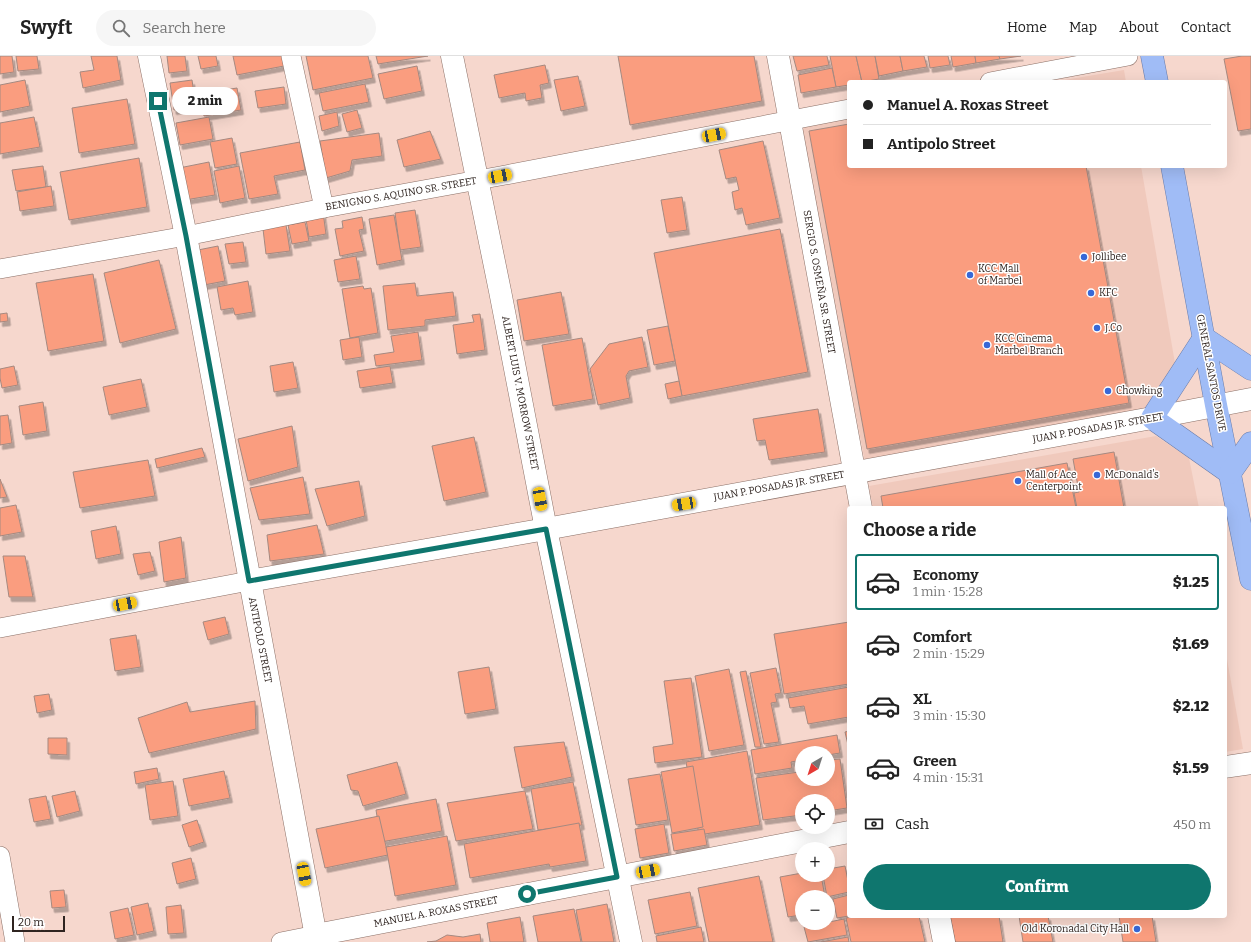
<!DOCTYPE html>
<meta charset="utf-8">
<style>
body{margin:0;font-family:Bitter,serif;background:#f6f6f6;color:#222;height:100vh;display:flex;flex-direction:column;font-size:15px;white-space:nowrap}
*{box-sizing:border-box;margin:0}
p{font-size:13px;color:#767676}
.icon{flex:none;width:22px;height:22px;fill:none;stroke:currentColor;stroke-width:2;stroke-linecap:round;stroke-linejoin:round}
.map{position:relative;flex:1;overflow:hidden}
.drawer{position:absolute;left:847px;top:450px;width:380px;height:412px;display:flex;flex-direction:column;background:#fff;border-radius:4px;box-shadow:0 4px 16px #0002}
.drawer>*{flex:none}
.guide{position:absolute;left:847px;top:24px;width:380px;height:88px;border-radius:4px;box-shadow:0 4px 16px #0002;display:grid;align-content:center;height:88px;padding:0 16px;background:#fff}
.needle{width:26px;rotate:219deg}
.fabs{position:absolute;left:795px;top:690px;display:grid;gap:8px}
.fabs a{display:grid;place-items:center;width:40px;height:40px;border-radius:50%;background:#fff;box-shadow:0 4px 16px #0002;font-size:20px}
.scale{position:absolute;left:12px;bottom:10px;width:53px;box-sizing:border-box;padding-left:4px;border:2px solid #2f2420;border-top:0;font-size:11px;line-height:14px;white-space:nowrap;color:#2f2420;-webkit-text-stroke:3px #fff;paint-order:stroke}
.end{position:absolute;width:18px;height:18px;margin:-9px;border:5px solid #0f766e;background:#fff;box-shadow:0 0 0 2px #fff}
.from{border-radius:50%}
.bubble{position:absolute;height:28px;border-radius:14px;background:#fff;box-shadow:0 4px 16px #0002;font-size:13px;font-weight:800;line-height:28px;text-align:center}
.car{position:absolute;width:12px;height:24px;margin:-12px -6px;border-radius:5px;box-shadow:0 0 3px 1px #0007;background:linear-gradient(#f5c518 24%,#345 0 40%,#f5c518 0 76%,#345 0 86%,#f5c518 0)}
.guide b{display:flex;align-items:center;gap:14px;height:38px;font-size:15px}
.guide b+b{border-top:1px solid #e0e0e0}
.guide i{width:10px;height:10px;background:#222}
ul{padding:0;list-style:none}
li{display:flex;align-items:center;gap:12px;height:56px;margin:0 8px 6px;padding:0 8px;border:2px solid transparent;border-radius:4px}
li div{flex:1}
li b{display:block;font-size:15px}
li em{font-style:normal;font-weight:800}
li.active{border-color:#0f766e}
li>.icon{width:36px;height:36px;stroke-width:1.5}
h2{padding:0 16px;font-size:18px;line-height:48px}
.pay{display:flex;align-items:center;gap:10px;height:44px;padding:0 16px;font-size:15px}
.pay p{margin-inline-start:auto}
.primary-button{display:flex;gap:8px;margin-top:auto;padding:8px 16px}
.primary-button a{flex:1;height:46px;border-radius:24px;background:#0f766e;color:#fff;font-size:16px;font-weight:800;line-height:46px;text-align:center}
header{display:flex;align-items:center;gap:24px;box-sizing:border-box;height:56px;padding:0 20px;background:#fff;border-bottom:1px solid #e0e0e0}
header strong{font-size:19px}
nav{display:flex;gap:22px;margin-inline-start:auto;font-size:14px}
.search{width:280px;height:36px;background:#f6f6f6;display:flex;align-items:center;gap:10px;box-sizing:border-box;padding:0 14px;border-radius:22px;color:#767676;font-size:15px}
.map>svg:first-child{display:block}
.built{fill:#f0c9bc}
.building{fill:#fa9d7f;stroke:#a58980;filter:url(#shadow)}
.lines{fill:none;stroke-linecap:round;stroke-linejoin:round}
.minor-casing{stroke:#8b7067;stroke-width:20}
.tertiary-casing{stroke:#8b7067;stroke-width:23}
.trunk-casing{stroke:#697caa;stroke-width:23}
.minor{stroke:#fff;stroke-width:19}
.tertiary{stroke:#fff;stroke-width:22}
.trunk{stroke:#a0bcf6;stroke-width:22}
.route{stroke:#0f766e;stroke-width:5}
.poi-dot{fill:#3768d7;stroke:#fff;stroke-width:1.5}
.labels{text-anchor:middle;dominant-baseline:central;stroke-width:3;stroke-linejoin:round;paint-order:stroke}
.street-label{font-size:10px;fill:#2f2420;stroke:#fff}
.poi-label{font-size:10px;fill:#2f2420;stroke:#fff;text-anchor:start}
</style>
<header>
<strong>Swyft</strong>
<div class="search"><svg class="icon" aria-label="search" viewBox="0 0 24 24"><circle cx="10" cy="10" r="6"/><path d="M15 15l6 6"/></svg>Search here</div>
<nav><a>Home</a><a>Map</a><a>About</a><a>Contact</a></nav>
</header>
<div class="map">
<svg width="1251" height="886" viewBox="0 0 1251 886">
<defs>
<filter id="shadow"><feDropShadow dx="2.5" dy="4.5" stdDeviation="0" flood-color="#0004"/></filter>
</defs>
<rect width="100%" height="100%" fill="#f6d7cd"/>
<g class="built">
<path d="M1124 14 1126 26H1052Z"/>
<path d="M849 61V110H1141L1176 313 1150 356 865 406 800 70Z"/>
<path d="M1156 380 1189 402 1199 452H873L869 430Z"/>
<path d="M1225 592 1243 693 1225 696Z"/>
</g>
<g class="building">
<path d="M0 0H12L14 16 0 18Z"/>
<path d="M16 0H37L39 13 18 15Z"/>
<path d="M91 0H117L121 24 83 32 80 16 94 14Z"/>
<path d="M167 0H185L187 15 169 17Z"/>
<path d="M198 0H216L218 10 201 13Z"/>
<path d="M233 0H282L284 10 237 19Z"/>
<path d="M306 0H368L373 22 313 34Z"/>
<path d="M376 0H428L378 8Z"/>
<path d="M618 0H754L762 45 630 69Z"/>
<path d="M793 0H827L829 9 797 15Z"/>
<path d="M830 0H856L862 26H849V29L836 31Z"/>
<path d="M856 0H875L879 23 862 26Z"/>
<path d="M875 0H900L903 15 879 20Z"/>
<path d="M900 0H924L927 11 903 15Z"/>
<path d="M928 0H948L950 9 930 12Z"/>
<path d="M951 0H975L976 7 953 11Z"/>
<path d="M975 0H999L1000 3 976 7Z"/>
<path d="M999 0H1021L1000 3Z"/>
<path d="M1242 0H1251V73L1238 75 1224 3Z"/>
<path d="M545 9 549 27 540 29 542 42 526 45 525 37 499 42 494 19Z"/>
<path d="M417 10 422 35 384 43 378 18Z"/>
<path d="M832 12 836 31 801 37 798 19Z"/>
<path d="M578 20 585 50 561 55 554 24Z"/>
<path d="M25 24 30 50 0 56V29Z"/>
<path d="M192 24 196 51 174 54 170 27Z"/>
<path d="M365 28 369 46 323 55 319 37Z"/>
<path d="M284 31 286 48 258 52 255 35Z"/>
<path d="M237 32 241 54 204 60 200 38Z"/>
<path d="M127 43 135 88 79 97 72 52Z"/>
<path d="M357 54 362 72 347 76 342 58Z"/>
<path d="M337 56 339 70 322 75 319 60Z"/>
<path d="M34 61 40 91 0 98V67Z"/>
<path d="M209 61 213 83 180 89 176 67Z"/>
<path d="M849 68V110H1086L1129 347 867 393 809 75Z"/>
<path d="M430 75 441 103 404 111 397 84Z"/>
<path d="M379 77 382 100 352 104 350 115 326 122 320 85Z"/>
<path d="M232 82 237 108 215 112 210 86Z"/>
<path d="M763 85 780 162 746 169 742 152 735 154 732 136 739 134 736 121 726 123 719 94Z"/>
<path d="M300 86 305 114 274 120 278 138 249 143 240 97Z"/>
<path d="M139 102 147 151 69 164 60 116Z"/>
<path d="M209 106 215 139 185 144 179 112Z"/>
<path d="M43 110 46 131 16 135 12 114Z"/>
<path d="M239 110 245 142 220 147 214 115Z"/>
<path d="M51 130 54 150 20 155 17 136Z"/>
<path d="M682 141 687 174 667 177 661 144Z"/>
<path d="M415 154 421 191 400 194 395 157Z"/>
<path d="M323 156 326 178 309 181 305 158Z"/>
<path d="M394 159 402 204 377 209 369 163Z"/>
<path d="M362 161 364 173 359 174 364 195 340 200 335 173 343 172 342 165Z"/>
<path d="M305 166 309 185 292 188 288 169Z"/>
<path d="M286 169 290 195 266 198 263 173Z"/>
<path d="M780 173 808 316 682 340 654 197Z"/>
<path d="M243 186 246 206 229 208 225 188Z"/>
<path d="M218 190 225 225 204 229 198 194Z"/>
<path d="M356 200 360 223 338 226 334 204Z"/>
<path d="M159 204 176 273 120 287 104 217Z"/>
<path d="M93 218 104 285 48 295 36 227Z"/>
<path d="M248 225 253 256 235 259 233 252 221 254 217 231Z"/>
<path d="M415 227 417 240 453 236 456 260 425 264V270L388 274 383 230Z"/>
<path d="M363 230 364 233 371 232 378 277 350 282 342 233Z"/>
<path d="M561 236 569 278 524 285 517 244Z"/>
<path d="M7 257 8 265 0 266V258Z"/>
<path d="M480 258 485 294 457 298 453 269 474 266 472 259Z"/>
<path d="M668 270 675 305 654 309 647 274Z"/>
<path d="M418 276 422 304 376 310 374 299 394 296 391 280Z"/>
<path d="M359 281 362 301 343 304 340 284Z"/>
<path d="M642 281 648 311 629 315 626 320 630 342 598 349 590 313 609 288Z"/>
<path d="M582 282 593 343 553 350 542 289Z"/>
<path d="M293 306 298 332 274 336 270 310Z"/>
<path d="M14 310 18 329 2 332 0 322V313Z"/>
<path d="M390 310 393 327 360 332 357 315Z"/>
<path d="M141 323 147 351 109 359 103 331Z"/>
<path d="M679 325 682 340 668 343 665 328Z"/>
<path d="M43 346 47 375 23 379 19 350Z"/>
<path d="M818 353 825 396 769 404 765 384 757 385 753 363Z"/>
<path d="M8 359 12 387 0 389V360Z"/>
<path d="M292 370 298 411 248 425 238 383Z"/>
<path d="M474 381 486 436 444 445 432 390Z"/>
<path d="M202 392 205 401 157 412 155 403Z"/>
<path d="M1114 396 1124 452H1077L1074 437 1079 436 1073 403Z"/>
<path d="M148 404 155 440 80 452 73 416Z"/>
<path d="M1067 407 1076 452H883L881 440Z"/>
<path d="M303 421 310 458 259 464 250 432Z"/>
<path d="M0 423 7 441 0 442Z"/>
<path d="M359 425 365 460 327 470 315 433Z"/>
<path d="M16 449 22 476 0 480V452Z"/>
<path d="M317 469 324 498 270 505 267 479Z"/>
<path d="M116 470 121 498 96 503 91 475Z"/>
<path d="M181 481 186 522 164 526 159 486Z"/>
<path d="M150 496 155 515 138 519 133 498Z"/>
<path d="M3 500H25L33 541H9Z"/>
<path d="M225 561 229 578 208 584 203 566Z"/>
<path d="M849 566V628L784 638 774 578Z"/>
<path d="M136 579 141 611 115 615 110 583Z"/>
<path d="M489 611 496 653 465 658 458 616Z"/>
<path d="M776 612 781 637 775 638 777 646 771 647 779 686 764 688 750 617Z"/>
<path d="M729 613 744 689 709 695 695 620Z"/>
<path d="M746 615 761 691H755L740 616Z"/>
<path d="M691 622 702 701 655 707 653 691 673 688 664 625Z"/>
<path d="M849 631V661L808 668 804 650 790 652 788 642Z"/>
<path d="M49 638 52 654 37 657 34 640Z"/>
<path d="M255 645 256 673 149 697 138 662 187 646 190 656Z"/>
<path d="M849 675V689H848L845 676Z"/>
<path d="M837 679 840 697 828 699V697H802V704L791 706 792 712 755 718 751 694Z"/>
<path d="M48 682H67V699L48 698Z"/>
<path d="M564 686 572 721 522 732 514 691Z"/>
<path d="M747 695 760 769 699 779 686 706Z"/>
<path d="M840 703 847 752 828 755V745H802V759L763 764 756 722 799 716 798 709 802 708V723H828V704Z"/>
<path d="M397 706 406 738 363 750 358 735 351 734 347 719Z"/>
<path d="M693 710 703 771 672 777 661 716Z"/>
<path d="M157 712 159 723 136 728 134 716Z"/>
<path d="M224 715 230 742 189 750 183 723Z"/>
<path d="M660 718 668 764 636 769 628 723Z"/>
<path d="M173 725 178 760 150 764 145 729Z"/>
<path d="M573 726 582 769 538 774 531 733Z"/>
<path d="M75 735 80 755 57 761 52 740Z"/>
<path d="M525 735 533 773 456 785 447 747Z"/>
<path d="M46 740 51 763 34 766 29 743Z"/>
<path d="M436 743 442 775 381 786 376 754Z"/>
<path d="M379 760 388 799 325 812 316 773Z"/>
<path d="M197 764 204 786 189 791 182 769Z"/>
<path d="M579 767 586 805 550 811 549 808 470 822 464 788Z"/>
<path d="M664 768 669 797 640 802 635 773Z"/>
<path d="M704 773 707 789 674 795 671 778Z"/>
<path d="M447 780 456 829 395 840 386 791Z"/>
<path d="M191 802 196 823 177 828 172 807Z"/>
<path d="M845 810 849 830V836L827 841 823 819H828V813Z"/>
<path d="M802 817V819H821L825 841H802V859L788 861 780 821Z"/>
<path d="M759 820 773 886H709L698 832Z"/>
<path d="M64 834 66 851 52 852 50 835Z"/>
<path d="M690 836 697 870 655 878 648 844Z"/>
<path d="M849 839V860L837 862 833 843Z"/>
<path d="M148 847 154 875 137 879 131 851Z"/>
<path d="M607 848 614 886H582L576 854Z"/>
<path d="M181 849 184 877 168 878 166 851Z"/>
<path d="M128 852 134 879 115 883 110 856Z"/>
<path d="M574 853 581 886H538L533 860Z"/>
<path d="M857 860H919L925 886H851L846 862Z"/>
<path d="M950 860H999L1003 886H955Z"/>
<path d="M1019 860H1048L1053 886H1023Z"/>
<path d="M1119 860H1152L1156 886H1123Z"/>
<path d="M520 861 524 886H490L487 867Z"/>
<path d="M844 863 847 879 808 886 804 871Z"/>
<path d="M701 871 704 886H657L656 880Z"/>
<path d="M480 878 481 886H427L436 885 447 879 463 881Z"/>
<path d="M848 881 849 886H821Z"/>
</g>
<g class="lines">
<defs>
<g id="minor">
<path d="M291 0 324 152"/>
<path d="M990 26 1128 0"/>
<path d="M0 213 186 180 324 152 500 120 849 53"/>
<path d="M0 572 249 525"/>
<path d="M0 800 15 886"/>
<path d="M281 886 316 879"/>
</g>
<g id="tertiary">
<path d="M149 0 186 180 317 886"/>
<path d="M452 0 500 235 546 473 631 886"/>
<path d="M778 0 861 452"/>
<path d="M249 525 546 473 1152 362 1251 343"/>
<path d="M1225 711 1251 707"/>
<path d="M939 860 944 886"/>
<path d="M316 879 849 776"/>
</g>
<g id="trunk">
<path d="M1152 0 1157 26"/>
<path d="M1172 110 1216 349 1251 523"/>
<path d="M1204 282 1152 362 1230 417"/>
<path d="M1204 282 1251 313"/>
<path d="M1230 417 1251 387"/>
</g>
</defs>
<use href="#minor" class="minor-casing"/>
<use href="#tertiary" class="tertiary-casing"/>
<use href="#trunk" class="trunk-casing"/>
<use href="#minor" class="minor"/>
<use href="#tertiary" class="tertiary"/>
<use href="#trunk" class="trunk"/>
</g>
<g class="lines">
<path class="route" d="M158 45 186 180 249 525 546 473 617 821 527 838"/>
</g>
<g class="poi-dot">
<circle cx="1084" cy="201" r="4"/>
<circle cx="970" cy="219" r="4"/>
<circle cx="1091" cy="237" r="4"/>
<circle cx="1097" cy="272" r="4"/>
<circle cx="987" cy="289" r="4"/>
<circle cx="1108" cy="335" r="4"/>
<circle cx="1097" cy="419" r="4"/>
<circle cx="1018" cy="425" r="4"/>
<circle cx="1137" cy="873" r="4"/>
</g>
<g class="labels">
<g class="street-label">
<text transform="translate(401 138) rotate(-10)">BENIGNO S. AQUINO SR. STREET</text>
<text transform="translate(819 226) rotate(80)">SERGIO S. OSMEÑA SR. STREET</text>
<text transform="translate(1211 317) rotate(79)">GENERAL SANTOS DRIVE</text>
<text transform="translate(520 337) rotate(79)">ALBERT LUIS V. MORROW STREET</text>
<text transform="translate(1098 372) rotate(-10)">JUAN P. POSADAS JR. STREET</text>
<text transform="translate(779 430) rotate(-10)">JUAN P. POSADAS JR. STREET</text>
<text transform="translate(260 584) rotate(79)">ANTIPOLO STREET</text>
<text transform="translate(436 856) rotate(-11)">MANUEL A. ROXAS STREET</text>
</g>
<g class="poi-label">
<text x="1092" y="201">Jollibee</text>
<text x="978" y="213">KCC Mall<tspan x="978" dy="12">of Marbel</tspan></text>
<text x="1099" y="237">KFC</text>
<text x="1105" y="272">J.Co</text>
<text x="995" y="283">KCC Cinema<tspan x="995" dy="12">Marbel Branch</tspan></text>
<text x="1116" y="335">Chowking</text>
<text x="1026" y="419">Mall of Ace<tspan x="1026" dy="12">Centerpoint</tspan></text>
<text x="1105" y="419">McDonald's</text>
<text x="1129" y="873" text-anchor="end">Old Koronadal City Hall</text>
</g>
</g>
</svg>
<div class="fabs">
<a><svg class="needle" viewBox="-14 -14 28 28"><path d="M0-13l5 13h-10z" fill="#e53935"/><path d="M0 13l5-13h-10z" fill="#767676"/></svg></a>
<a><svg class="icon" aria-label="locate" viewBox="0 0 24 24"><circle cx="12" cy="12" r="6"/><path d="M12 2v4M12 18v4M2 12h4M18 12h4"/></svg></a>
<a>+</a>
<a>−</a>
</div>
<div class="scale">20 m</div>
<i class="end from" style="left:527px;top:838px"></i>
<i class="end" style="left:158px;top:45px"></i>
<div class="bubble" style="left:172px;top:31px;width:66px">2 min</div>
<i class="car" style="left:714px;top:79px;rotate:79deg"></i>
<i class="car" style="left:500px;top:120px;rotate:79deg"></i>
<i class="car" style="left:540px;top:443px;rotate:169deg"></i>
<i class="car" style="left:684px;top:448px;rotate:260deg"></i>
<i class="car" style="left:125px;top:548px;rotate:79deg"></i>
<i class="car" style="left:648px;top:815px;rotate:79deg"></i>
<i class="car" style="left:304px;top:818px;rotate:169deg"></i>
<div class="guide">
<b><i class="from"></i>Manuel A. Roxas Street</b>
<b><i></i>Antipolo Street</b>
</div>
<section class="drawer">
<h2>Choose a ride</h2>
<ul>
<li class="active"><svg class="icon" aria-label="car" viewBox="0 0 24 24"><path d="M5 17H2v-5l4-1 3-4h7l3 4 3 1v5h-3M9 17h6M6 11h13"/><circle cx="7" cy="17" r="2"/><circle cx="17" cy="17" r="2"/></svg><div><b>Economy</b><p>1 min · 15:28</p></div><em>$1.25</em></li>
<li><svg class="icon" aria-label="car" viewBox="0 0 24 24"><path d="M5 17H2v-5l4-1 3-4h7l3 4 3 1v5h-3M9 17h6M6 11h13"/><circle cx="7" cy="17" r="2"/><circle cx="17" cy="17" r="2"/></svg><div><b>Comfort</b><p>2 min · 15:29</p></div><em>$1.69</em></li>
<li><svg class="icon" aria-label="car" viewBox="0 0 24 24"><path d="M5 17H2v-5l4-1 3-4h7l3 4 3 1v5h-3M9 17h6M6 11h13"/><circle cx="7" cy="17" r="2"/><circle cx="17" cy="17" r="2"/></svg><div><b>XL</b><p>3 min · 15:30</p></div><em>$2.12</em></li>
<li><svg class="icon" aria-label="car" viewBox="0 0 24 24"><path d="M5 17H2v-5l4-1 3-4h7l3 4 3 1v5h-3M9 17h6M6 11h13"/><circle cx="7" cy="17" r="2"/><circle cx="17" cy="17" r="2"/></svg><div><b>Green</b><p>4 min · 15:31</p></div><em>$1.59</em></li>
</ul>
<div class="pay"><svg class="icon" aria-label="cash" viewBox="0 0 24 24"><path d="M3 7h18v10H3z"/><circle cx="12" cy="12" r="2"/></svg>Cash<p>450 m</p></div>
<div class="primary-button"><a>Confirm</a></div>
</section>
</div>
